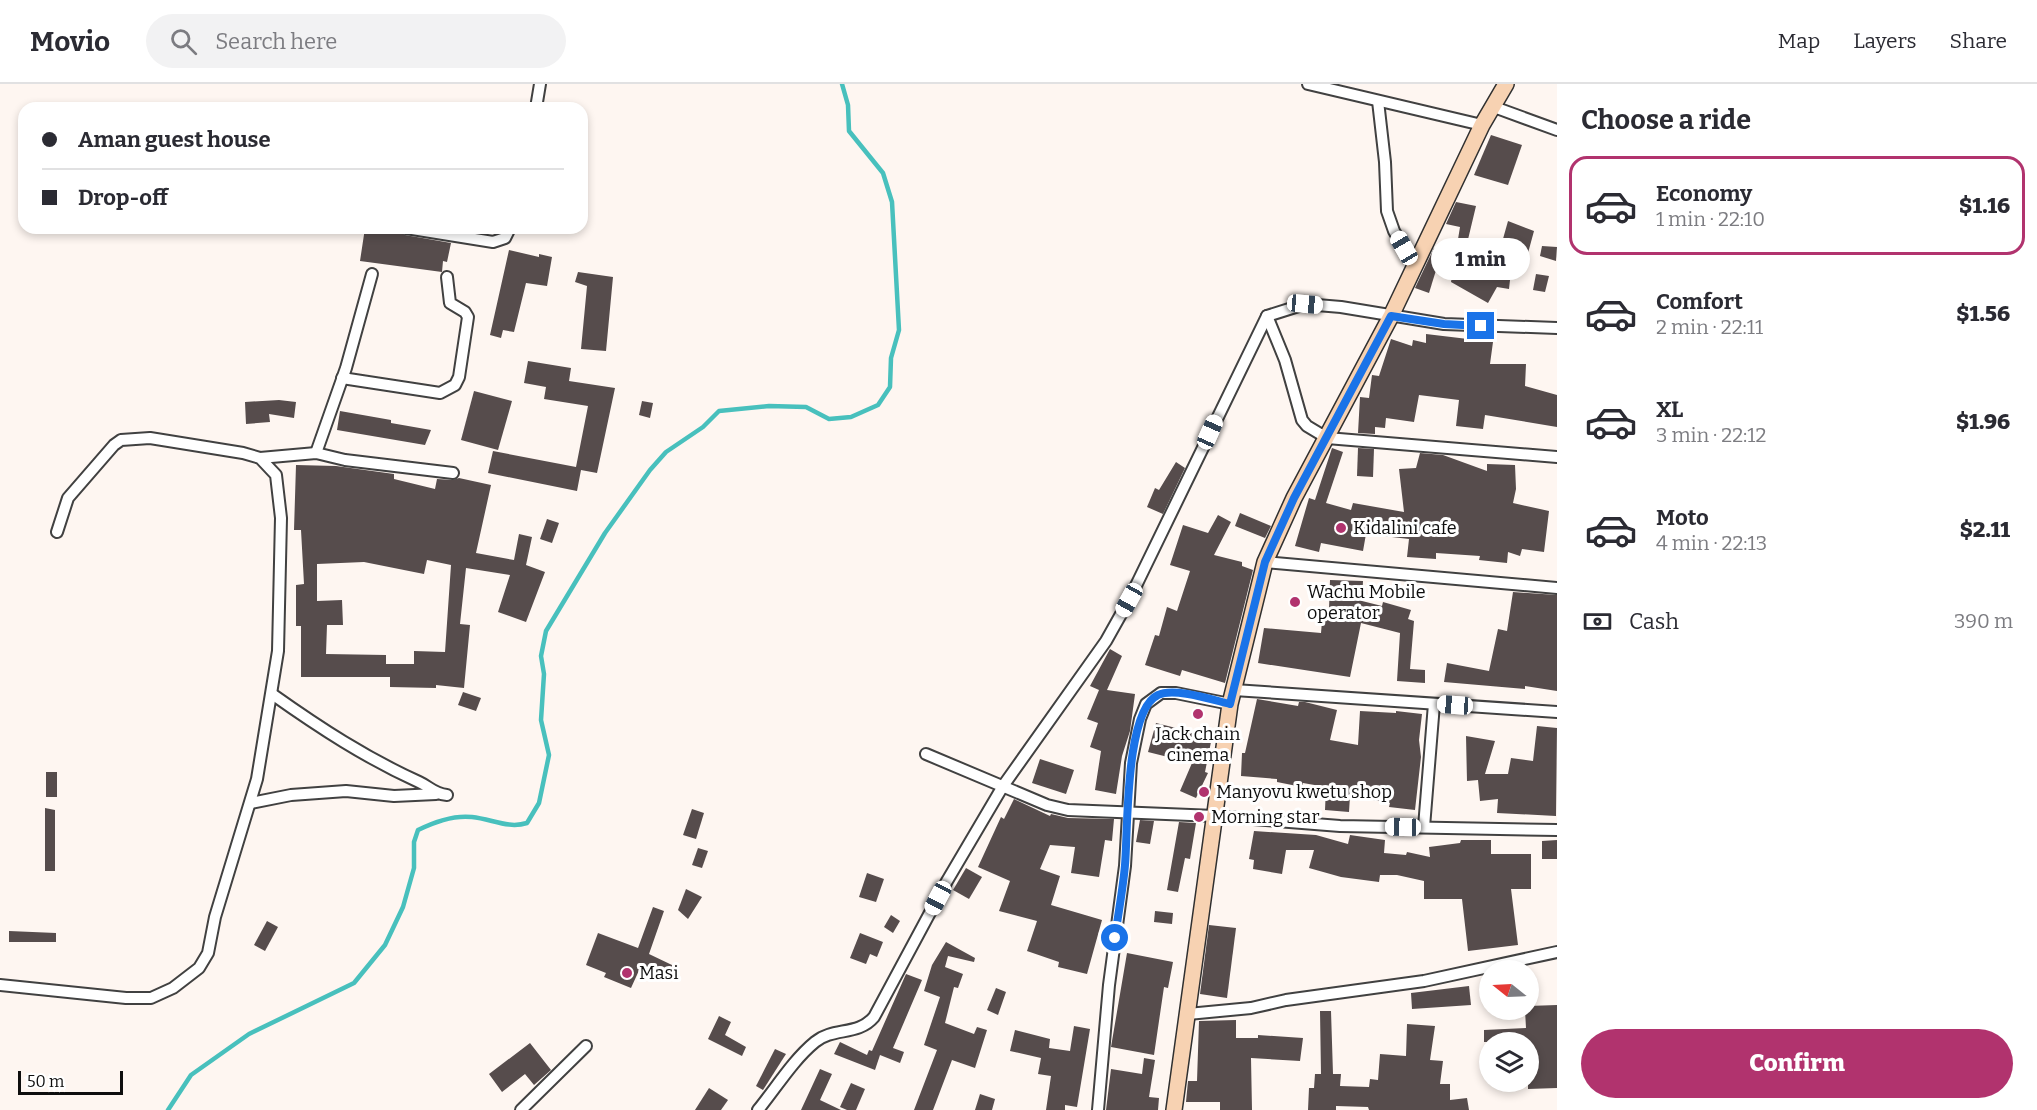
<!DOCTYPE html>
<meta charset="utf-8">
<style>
body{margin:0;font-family:Bitter,serif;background:#f2f2f3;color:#2b2b33;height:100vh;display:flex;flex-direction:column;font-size:22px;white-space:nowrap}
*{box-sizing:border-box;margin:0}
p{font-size:20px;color:#7c7c81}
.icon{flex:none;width:33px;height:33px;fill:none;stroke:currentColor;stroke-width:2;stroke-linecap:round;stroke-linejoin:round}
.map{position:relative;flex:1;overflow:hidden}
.sheet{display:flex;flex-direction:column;background:#fff;width:480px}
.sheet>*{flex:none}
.guide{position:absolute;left:18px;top:18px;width:570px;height:132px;border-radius:18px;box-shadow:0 3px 9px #0003;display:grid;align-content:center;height:132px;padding:0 24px;background:#fff}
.needle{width:39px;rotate:288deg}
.controls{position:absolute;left:1479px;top:876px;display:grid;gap:12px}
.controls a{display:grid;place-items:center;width:60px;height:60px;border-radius:50%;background:#fff;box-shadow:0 3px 9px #0003;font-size:30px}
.scale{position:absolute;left:18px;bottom:15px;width:105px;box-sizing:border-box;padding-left:6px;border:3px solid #0e0e0e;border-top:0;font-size:16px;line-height:21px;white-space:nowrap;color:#0e0e0e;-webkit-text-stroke:4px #fff;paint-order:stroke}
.end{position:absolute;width:27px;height:27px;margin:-14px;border:8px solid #1a73e8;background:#fff;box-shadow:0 0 0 3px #fff}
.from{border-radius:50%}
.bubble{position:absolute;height:42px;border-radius:21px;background:#fff;box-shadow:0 3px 9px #0003;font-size:20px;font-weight:800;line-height:42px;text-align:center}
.car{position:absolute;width:18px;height:36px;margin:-18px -9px;border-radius:8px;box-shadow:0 0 4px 2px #0007;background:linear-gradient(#fff 24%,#345 0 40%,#fff 0 76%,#345 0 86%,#fff 0)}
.guide b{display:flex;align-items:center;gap:21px;height:57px;font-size:22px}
.guide b+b{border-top:2px solid #e1e1e2}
.guide i{width:15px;height:15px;background:#2b2b33}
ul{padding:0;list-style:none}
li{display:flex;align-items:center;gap:18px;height:99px;margin:0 12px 9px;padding:0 12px;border:3px solid transparent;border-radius:18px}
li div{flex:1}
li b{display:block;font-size:22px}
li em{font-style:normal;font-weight:800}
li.active{border-color:#b1336e}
li>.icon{width:54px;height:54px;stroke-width:1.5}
h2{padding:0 24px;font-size:27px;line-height:72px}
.pay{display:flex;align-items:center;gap:15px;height:66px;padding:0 24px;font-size:22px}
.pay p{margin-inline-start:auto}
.primary-button{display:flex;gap:12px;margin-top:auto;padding:12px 24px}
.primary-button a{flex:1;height:69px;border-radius:36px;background:#b1336e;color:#fff;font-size:24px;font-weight:800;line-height:69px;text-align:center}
header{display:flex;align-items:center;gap:36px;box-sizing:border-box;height:84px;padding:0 30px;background:#fff;border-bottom:2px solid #e1e1e2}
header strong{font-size:28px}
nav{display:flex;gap:33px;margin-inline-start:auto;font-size:21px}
.search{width:420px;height:54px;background:#f2f2f3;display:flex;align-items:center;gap:15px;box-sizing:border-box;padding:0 21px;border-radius:33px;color:#7c7c81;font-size:22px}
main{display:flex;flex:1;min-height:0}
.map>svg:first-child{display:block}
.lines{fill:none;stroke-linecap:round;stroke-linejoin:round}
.stream{stroke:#48c0bd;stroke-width:4.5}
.building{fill:#564c4c;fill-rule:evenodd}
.street-casing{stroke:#414141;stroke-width:14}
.secondary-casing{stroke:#303030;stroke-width:18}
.street{stroke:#fff;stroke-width:10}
.secondary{stroke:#f7d2b2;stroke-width:15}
.route{stroke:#1a73e8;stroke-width:8}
.poi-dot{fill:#b1336e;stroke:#fff;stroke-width:2}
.labels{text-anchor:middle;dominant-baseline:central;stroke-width:6;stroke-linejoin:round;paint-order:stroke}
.poi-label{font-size:18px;fill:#0e0e0e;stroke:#fff;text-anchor:start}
</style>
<header>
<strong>Movio</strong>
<div class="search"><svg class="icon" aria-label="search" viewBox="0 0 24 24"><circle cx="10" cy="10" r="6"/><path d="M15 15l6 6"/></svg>Search here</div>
<nav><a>Map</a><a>Layers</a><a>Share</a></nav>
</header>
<main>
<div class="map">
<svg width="1557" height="1026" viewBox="0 0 1557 1026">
<rect width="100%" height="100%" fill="#fef6f1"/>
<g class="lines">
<path class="stream" d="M168 1026 191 991 249 950 354 899 385 861 403 823 414 784V758L418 746C434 738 454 731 472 733 492 735 508 745 527 739L539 719 549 671 541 636 544 590 541 572 546 547 605 449 650 386 666 368 703 343 719 327 769 322 806 323 829 335 851 333 878 321 890 303 891 274 899 246 892 118 883 89 849 47 848 21 842 0"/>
</g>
<g class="building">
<path d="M1491 51 1522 61 1508 101 1474 91Z"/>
<path d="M1456 118 1476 122 1465 168 1498 171 1497 185 1511 187 1509 205 1497 203 1488 219 1451 198 1460 143 1446 140Z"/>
<path d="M1508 137 1534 147 1528 169 1501 162Z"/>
<path d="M365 144 399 147 405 151 451 159 447 178 443 177 442 188 360 177Z"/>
<path d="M1542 162 1557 163 1556 177 1540 172Z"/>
<path d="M1434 164 1442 167 1429 209 1415 204Z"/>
<path d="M509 166 539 173V170L552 173 547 202 526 199 514 248 503 246 501 254 490 251Z"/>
<path d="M578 188 613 193 606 267 581 265 587 202 575 198Z"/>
<path d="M1536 190 1549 192 1545 208 1533 206Z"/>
<path d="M1426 250 1493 258 1490 280H1526L1525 302 1557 311V343L1485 331 1483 345 1456 342 1459 316 1419 311 1414 338 1386 334 1385 344 1375 343V350L1358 349 1360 313 1369 314 1372 291 1379 292 1391 255 1412 262 1413 256 1426 259Z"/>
<path d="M528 277 571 284 569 297 615 304 597 389 581 386 577 407 488 389 493 367 576 383 588 322 544 315 546 303 524 299Z"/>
<path d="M474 307 512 317 498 366 461 356Z"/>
<path d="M279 316 296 318 294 334 269 330 270 338 246 340 245 318Z"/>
<path d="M642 317 653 319 650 334 639 331Z"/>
<path d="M340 327 391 336V339L431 346 425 361 337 346Z"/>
<path d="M1332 364 1343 368 1326 419 1351 426 1353 419 1404 428 1399 385 1416 384 1420 369 1443 371 1487 387V380L1515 381 1516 405 1513 419 1549 427 1544 468 1522 465 1520 472 1508 468 1507 479 1479 476 1480 472 1436 469V475L1407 473 1409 455 1366 450 1363 467 1321 459 1319 468 1295 462 1309 414 1315 416Z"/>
<path d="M1358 364 1374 365 1373 393 1357 392Z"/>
<path d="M1176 378 1185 384 1163 430 1147 423 1155 404 1159 406Z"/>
<path d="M296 381 336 382 394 390V395L435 405 437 395 453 396 459 394 491 401 476 469 514 476 519 450 532 453 526 481 545 488 526 538 498 528 510 491 466 484 460 540 470 541 464 604 436 601V604L390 603V593H301V542H296V501L304 500 301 446H294ZM427 476 451 481 445 568 414 567V580H386V571L326 570 327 541H343L342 516 317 517V480L364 478 424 490Z"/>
<path d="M1240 429 1271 442 1265 454 1235 442Z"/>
<path d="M1218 431 1231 438 1214 471 1242 478V482L1253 486 1225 599 1182 586 1180 592 1145 581 1155 551 1159 552 1167 523 1177 527 1190 487 1170 481 1183 441 1208 449Z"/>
<path d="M547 435 559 439 552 459 540 455Z"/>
<path d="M1330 496 1363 497 1362 517 1382 522 1383 518 1411 526 1408 535 1414 537 1410 585 1425 586V599L1397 597 1400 549 1361 539 1350 593 1258 579 1264 544 1321 549 1323 525H1329Z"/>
<path d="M1513 508 1557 511V607L1525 602V605L1444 598 1447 579 1489 587 1498 545 1507 547Z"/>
<path d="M1110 565 1122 572 1107 606 1135 610 1130 647 1122 672 1116 710 1095 706 1101 667 1090 663 1098 639 1087 635 1099 606 1090 602Z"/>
<path d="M463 608 481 614 476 627 458 621Z"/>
<path d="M1257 615 1298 622 1299 618H1305L1337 626 1330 656 1358 661 1360 627 1396 629V627L1422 630 1419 656 1421 673 1415 726 1389 723 1390 719 1350 712 1349 728 1325 726 1326 703 1303 699 1302 703 1277 698V695L1241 692 1242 669H1245Z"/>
<path d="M1156 639 1212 653 1205 688 1208 689 1196 714 1180 707 1192 679 1148 668Z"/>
<path d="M1537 642 1557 644 1556 732 1497 729 1498 715 1480 717 1478 696 1467 697 1466 652 1495 657 1485 690H1508L1511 674 1533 677Z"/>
<path d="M1040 675 1074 686 1066 710 1032 699Z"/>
<rect x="46" y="688" width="11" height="25"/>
<path d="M1014 715 1050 732 1051 730 1068 734 1114 735 1112 757 1105 756 1099 793 1071 789 1075 763 1050 761 1040 785 1060 792 1051 821 1102 836 1087 890 1058 883 1059 878 1027 867 1037 837 999 827 1010 797 978 783 1001 733 1004 735Z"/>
<path d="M45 724 55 726V787H45Z"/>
<path d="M692 725 704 729 696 755 683 751Z"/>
<path d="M1140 736 1154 737 1150 760 1136 758Z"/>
<path d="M1179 738 1196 739 1190 775 1185 774 1178 808 1167 806Z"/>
<path d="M1254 747 1316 751 1348 760 1350 751 1385 756 1384 769 1406 771 1407 768 1430 773 1429 763 1460 759 1461 756H1491V770H1531V805H1511L1518 861 1468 867 1462 815H1424V797L1397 791H1380L1379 798 1341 793 1309 784 1314 766H1286L1282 790 1253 785 1254 776 1249 775Z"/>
<path d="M1557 756V775H1542V757Z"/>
<path d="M698 764 708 767 702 784 692 781Z"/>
<path d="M966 784 982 793 969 815 953 806Z"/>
<path d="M867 789 884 795 876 818 859 813Z"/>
<path d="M686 805 702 813 688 835 678 826Z"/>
<path d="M653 823 664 827 649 870 672 881V889L666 894 641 882 631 904 604 893 606 889 586 881 598 849 638 864Z"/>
<path d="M1155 827 1173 829 1172 840 1154 838Z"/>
<path d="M891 831 900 837 893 849 884 843Z"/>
<path d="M267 837 278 843 265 867 254 861Z"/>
<path d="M1209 841 1236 844 1227 914 1200 910Z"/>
<path d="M9 847 56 849V858H9Z"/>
<path d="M860 849 883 858 877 873 870 870 866 880 850 874Z"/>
<path d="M946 858 975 874 974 878 948 872 945 883 963 890 958 904 954 903 945 939 974 950 977 943 987 946 975 984 952 976 933 1026H914L937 966 924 961 940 913 924 907 932 881Z"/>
<path d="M1127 869 1173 878 1168 904 1164 903 1154 971 1111 963Z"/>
<path d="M906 890 922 896 893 964 904 968 900 979 880 971 875 986 834 970 840 958 867 971 869 966 872 967Z"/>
<path d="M1469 902 1471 921 1412 925 1411 909Z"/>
<path d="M996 904 1006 908 998 931 987 926Z"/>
<path d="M1557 921V1004L1528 1005V958H1484V946L1526 944 1525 926H1528V922Z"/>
<path d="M1320 927H1331L1333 990H1341L1340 1002 1369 1003 1370 995 1378 996 1380 970 1406 972 1407 940 1435 942 1430 976 1443 977 1440 1000H1450V1016L1467 1014 1469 1026H1369L1368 1023 1336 1022V1026H1308L1309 1004H1314L1315 990H1321Z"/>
<path d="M719 932 731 938 725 951 746 963 742 972 708 955Z"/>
<path d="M1236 936V954H1258V951L1303 954 1300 977 1251 974 1252 1026H1220V1018H1186L1188 997H1197L1199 937Z"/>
<path d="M1074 942 1090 945 1077 1023 1065 1021V1026H1046L1051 992 1038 990 1041 974 1010 967 1015 946 1050 955 1049 964 1070 967Z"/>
<path d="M530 959 551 986 534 1001 525 990 502 1008 489 990Z"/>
<path d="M775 965 786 970 763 1006 756 1002Z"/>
<path d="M1144 974 1155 976 1149 1013 1159 1014 1158 1026H1106L1111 985 1142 990Z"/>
<path d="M820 985 832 990 820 1016 841 1026H801Z"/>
<path d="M851 999 865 1005 856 1026H847L840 1023Z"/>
<path d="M709 1004 728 1016 721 1026H695Z"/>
<path d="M980 1010 995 1015 992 1026H975Z"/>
</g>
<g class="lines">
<defs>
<g id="street">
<path d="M1308 0 1482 41"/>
<path d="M1378 17 1385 78 1387 127 1394 147 1414 181"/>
<path d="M1494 23 1557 46"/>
<path d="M536 24 540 0"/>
<path d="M406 144 493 158 505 154 510 144"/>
<path d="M1267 232 1285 276 1302 336 1307 342 1327 354 1557 373"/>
<path d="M342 294 440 309 455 301 459 293 468 233 465 228 450 219 447 193"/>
<path d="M316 369 346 284 372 190"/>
<path d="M260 374 316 369 345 376 453 389"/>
<path d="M1265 478 1557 504"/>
<path d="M1234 606 1557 628"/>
<path d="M272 610C320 644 366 674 419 698 430 703 434 710 447 711"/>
<path d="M926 670 1047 721 1068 726 1215 732 1340 742 1557 746"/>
<path d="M251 719 291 711 346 707 394 712 436 710"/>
<path d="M1424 743 1434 620"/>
<path d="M0 901 126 914H151L173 904 199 884 208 869 215 833 257 695 278 567 281 434 276 391 260 374 243 369 150 354 121 356 114 361 68 414 57 448"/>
<path d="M1188 930 1251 924 1286 916 1424 897 1557 868"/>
<path d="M521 1026 586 962"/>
<path d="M758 1026C776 1004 793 976 815 958 833 943 858 952 874 933L947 797 1003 702 1106 557 1129 516 1267 232 1305 220 1341 223 1444 240 1557 244"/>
<path d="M1098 1026 1109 901 1125 782 1131 679 1140 635 1146 620 1161 609H1176L1230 620"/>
</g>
<path id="secondary" d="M1174 1026 1230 620 1265 478 1294 414 1391 232 1482 41 1506 0"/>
</defs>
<use href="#street" class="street-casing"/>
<use href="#secondary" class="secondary-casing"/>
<use href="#street" class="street"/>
<use href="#secondary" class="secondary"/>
</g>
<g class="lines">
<path class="route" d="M1115 854C1118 830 1123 805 1125 781 1128 746 1125 626 1158 611 1174 603 1213 616 1230 620L1265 478 1294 414 1391 232 1444 240 1481 242"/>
</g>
<g class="poi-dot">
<circle cx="1341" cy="444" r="6"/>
<circle cx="1295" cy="518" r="6"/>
<circle cx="1198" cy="630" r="6"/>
<circle cx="1204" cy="708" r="6"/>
<circle cx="1199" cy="733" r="6"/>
<circle cx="627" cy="889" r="6"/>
</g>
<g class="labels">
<g class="poi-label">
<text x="1353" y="444">Kidalini cafe</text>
<text x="1307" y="508">Wachu Mobile<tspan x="1307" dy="21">operator</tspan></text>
<text x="1198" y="650" text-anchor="middle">Jack chain<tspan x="1198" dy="21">cinema</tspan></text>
<text x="1216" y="708">Manyovu kwetu shop</text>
<text x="1211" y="733">Morning star</text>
<text x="639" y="889">Masi</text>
</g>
</g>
</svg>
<div class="controls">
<a><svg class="needle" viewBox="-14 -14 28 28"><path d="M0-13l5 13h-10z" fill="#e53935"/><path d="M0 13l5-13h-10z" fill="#7c7c81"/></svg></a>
<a><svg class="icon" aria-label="layers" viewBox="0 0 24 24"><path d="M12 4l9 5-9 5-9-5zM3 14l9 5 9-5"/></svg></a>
</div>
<div class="scale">50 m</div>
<i class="end from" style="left:1115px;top:854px"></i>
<i class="end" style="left:1481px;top:242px"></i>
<div class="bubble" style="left:1431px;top:154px;width:99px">1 min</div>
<i class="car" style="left:1404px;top:164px;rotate:330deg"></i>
<i class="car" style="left:1305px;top:220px;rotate:95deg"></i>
<i class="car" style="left:1210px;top:348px;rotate:24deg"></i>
<i class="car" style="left:1129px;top:516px;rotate:209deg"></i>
<i class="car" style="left:1455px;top:621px;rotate:274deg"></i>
<i class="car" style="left:1403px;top:743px;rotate:271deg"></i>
<i class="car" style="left:938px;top:814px;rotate:208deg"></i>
<div class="guide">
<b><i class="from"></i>Aman guest house</b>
<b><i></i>Drop-off</b>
</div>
</div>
<section class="sheet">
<h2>Choose a ride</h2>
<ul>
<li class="active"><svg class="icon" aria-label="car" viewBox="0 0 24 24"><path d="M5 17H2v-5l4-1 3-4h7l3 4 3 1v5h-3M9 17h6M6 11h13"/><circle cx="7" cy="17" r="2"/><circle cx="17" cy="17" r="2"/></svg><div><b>Economy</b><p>1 min · 22:10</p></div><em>$1.16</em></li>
<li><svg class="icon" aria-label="car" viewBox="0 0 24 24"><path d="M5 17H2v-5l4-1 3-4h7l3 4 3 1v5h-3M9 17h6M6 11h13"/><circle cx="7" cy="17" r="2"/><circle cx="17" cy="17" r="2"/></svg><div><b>Comfort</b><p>2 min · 22:11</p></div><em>$1.56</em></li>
<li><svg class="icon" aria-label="car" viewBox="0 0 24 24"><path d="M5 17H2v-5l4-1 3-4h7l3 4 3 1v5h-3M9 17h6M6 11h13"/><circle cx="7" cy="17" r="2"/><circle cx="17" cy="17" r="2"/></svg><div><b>XL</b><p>3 min · 22:12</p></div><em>$1.96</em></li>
<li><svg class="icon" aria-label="car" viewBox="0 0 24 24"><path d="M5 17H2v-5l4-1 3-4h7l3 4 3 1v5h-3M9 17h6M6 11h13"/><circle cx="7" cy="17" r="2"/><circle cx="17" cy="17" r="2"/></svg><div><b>Moto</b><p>4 min · 22:13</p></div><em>$2.11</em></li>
</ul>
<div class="pay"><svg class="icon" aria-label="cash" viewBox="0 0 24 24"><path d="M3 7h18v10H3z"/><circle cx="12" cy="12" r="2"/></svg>Cash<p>390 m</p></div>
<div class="primary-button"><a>Confirm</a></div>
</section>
</main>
